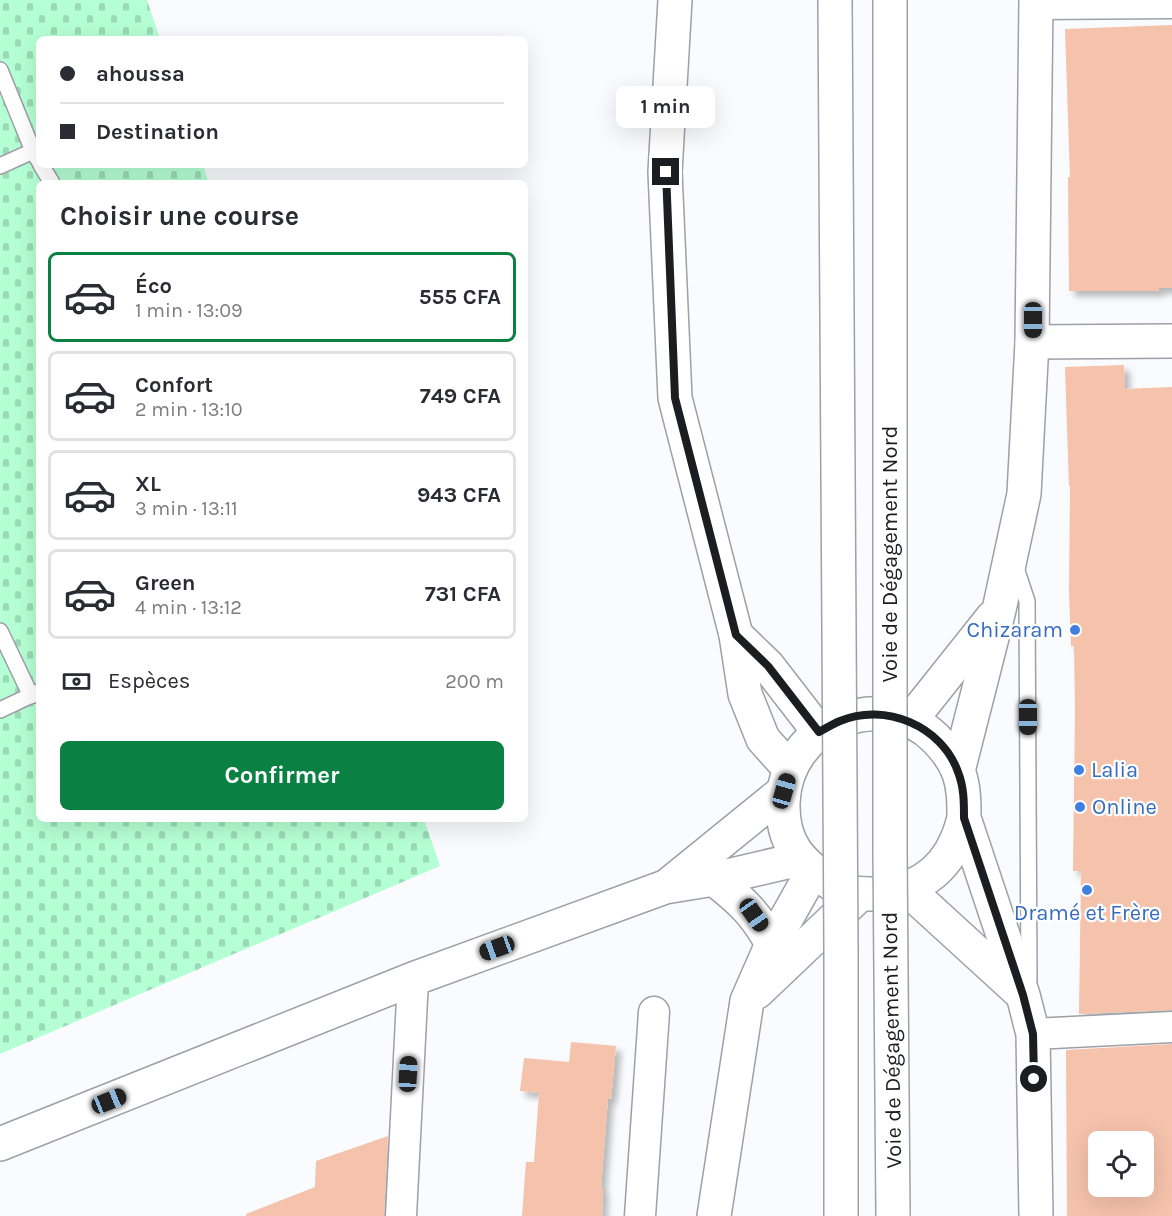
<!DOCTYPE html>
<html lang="fr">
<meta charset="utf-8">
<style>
body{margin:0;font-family:Karla,sans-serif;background:#f2f2f3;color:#2b2b33;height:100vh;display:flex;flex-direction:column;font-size:22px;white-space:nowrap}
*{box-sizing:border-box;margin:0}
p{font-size:20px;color:#7c7c81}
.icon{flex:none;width:33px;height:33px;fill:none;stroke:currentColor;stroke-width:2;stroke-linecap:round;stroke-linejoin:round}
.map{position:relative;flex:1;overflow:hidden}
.details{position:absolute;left:36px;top:180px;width:492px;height:642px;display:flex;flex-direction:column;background:#fff;border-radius:9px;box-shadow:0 6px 24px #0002}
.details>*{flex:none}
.banner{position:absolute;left:36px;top:36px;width:492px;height:132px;border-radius:9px;box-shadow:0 6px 24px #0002;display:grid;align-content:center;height:132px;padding:0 24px;background:#fff}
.tools{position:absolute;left:1088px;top:1131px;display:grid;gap:12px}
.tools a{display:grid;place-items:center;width:66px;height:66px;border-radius:9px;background:#fff;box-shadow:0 6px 24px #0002;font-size:30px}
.end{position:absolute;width:27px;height:27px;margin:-14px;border:8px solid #1c1d20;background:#fff;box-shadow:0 0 0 3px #fff}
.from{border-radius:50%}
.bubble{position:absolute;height:42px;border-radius:9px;background:#fff;box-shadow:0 6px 24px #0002;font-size:20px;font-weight:700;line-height:42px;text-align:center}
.car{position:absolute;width:18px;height:36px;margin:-18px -9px;border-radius:8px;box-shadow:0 0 4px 2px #0007;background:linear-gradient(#222 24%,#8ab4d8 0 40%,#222 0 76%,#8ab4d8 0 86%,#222 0)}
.banner b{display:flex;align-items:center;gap:21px;height:57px;font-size:22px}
.banner b+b{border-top:2px solid #e1e1e2}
.banner i{width:15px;height:15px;background:#2b2b33}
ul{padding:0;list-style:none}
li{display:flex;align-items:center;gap:18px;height:90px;margin:0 12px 9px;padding:0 12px;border:3px solid #e1e1e2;border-radius:9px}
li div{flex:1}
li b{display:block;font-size:22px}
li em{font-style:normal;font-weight:700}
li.active{border-color:#0b8043}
li>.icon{width:54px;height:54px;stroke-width:1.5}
h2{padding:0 24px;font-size:27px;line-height:72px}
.pay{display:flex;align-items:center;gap:15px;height:66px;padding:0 24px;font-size:22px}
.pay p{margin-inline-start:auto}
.button{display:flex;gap:12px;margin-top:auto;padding:12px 24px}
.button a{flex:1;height:69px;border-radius:9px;background:#0b8043;color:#fff;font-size:24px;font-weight:700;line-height:69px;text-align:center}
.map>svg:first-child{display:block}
.cemetery{fill:url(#cemetery-stones)}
.building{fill:#f5c2ac;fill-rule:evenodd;filter:url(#shadow)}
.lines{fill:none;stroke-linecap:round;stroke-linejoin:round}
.lane-casing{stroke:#9da0a7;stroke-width:18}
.street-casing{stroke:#9da0a7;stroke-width:33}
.secondary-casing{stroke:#9da0a7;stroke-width:36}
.primary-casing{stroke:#9da0a7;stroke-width:36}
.lane{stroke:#fff;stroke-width:15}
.street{stroke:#fff;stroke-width:30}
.secondary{stroke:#fff;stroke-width:33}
.primary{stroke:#fff;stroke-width:33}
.highway-bridge-casing{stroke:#9da0a7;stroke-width:36;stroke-linecap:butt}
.highway-bridge{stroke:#fff;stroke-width:33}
.route{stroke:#1c1d20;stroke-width:8}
.shop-dot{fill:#3f7fe0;stroke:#fff;stroke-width:2}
.labels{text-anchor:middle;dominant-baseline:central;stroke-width:4.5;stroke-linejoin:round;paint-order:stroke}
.street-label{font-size:22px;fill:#1c1d20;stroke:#fff}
.shop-label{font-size:22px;fill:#366cbe;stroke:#fff;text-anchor:start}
</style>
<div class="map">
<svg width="1172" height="1216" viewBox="0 0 1172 1216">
<defs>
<pattern id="cemetery-stones" width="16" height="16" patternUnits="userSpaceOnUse" patternTransform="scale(1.5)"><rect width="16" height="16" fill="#b5ffd4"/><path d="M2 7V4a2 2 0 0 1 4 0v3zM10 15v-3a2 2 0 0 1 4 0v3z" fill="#9bdab6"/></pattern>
<filter id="shadow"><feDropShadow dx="5.5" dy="5.5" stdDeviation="3" flood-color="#0004"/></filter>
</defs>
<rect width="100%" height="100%" fill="#fafbfe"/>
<path class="cemetery" d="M0 0H147L160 39H39V165H203L209 183H39V819H424L440 866 0 1054Z"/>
<g class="building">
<path d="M1172 25V288H1159V291H1069L1068 177H1070L1065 29Z"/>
<path d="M1124 365 1125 389 1172 387V1010L1079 1014 1081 871H1073L1075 712 1074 646H1071L1069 593 1070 486H1069L1065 367Z"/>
<path d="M571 1042 616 1046 611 1099 608 1098 601 1187H603L602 1216H522L526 1162H534L539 1093 520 1091 524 1058 569 1062Z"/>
<path d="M1172 1044V1216H1067L1066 1050ZM1098 1142H1143V1186H1098Z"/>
<path d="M388 1136 384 1216H246V1214L315 1187 316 1161Z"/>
</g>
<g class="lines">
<defs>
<g id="lane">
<path d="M0 70 33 151 39 161"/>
<path d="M41 165 52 183"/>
<path d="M0 166 33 151"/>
<path d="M1015 565 1027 601 1029 980"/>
<path d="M0 631 31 696"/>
<path d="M0 710 38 692"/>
</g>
<g id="street">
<path d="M1036 4 1172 3"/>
<path d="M1033 1034 1172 1027"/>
<path d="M401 1216 413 979"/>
<path d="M640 1216 654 1012"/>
</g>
<g id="secondary">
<path d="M1032 342 1172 341"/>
<path d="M667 886 784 791"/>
<path d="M0 1144 413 979 665 887 714 879 800 859"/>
</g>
<g id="primary">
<path d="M675 0 665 172 675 398 736 635 745 694 763 739 790 769"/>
<path d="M736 635 768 666 819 732"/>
<path d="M910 721 992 618"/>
<path d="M958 771 999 610 1024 494 1032 342 1036 0"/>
<path d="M964 818C962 825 960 833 957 839 943 875 908 895 871 894 858 894 842 892 832 884 800 862 782 844 783 803 785 725 881 684 936 739 946 749 954 760 959 773 964 788 964 802 964 818L1023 995 1033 1034 1036 1216"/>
<path d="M714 879C741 900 756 914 772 944"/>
<path d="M907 889 1022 994"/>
<path d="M757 992 857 897"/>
<path d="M714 1216 747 1001 772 944 813 871"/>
</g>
</defs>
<use href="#lane" class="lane-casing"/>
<use href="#street" class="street-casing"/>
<use href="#secondary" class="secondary-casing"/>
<use href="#primary" class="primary-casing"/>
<use href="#lane" class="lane"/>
<use href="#street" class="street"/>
<use href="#secondary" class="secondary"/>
<use href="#primary" class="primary"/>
<defs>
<g id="highway-bridge">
<path d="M835 0 841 947V1216"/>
<path d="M890 0V851L893 1216"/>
</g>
</defs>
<use href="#highway-bridge" class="highway-bridge-casing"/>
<use href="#highway-bridge" class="highway-bridge"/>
</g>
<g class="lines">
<path class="route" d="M666 172 675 398 736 635 768 666 819 732C826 728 833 724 840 721 885 702 942 726 958 772 964 787 964 802 964 818L1023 995 1033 1034 1034 1079"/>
</g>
<g class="shop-dot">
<circle cx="1075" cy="630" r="6"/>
<circle cx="1079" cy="770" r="6"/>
<circle cx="1080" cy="807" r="6"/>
<circle cx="1087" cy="890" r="6"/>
</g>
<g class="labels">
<g class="street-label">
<text transform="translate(890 554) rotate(-90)">Voie de Dégagement Nord</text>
<text transform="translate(892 1040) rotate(-91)">Voie de Dégagement Nord</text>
</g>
<g class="shop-label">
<text x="1063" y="630" text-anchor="end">Chizaram</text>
<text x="1091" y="770">Lalia</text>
<text x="1092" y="807">Online</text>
<text x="1087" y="913" text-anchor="middle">Dramé et Frère</text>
</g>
</g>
</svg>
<div class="tools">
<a><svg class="icon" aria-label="locate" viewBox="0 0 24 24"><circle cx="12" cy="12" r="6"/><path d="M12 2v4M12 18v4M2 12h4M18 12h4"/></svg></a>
</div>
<i class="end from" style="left:1034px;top:1079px"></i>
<i class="end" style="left:666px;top:172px"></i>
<div class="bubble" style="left:616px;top:86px;width:99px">1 min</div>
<i class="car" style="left:1033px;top:320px;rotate:180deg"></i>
<i class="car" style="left:1028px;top:717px;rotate:180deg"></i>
<i class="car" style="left:784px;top:791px;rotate:16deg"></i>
<i class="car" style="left:754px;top:915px;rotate:145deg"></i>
<i class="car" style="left:497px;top:948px;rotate:250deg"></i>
<i class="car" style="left:408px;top:1074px;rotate:3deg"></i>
<i class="car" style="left:109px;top:1101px;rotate:68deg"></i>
<div class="banner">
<b><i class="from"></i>ahoussa</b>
<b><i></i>Destination</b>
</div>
<section class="details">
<h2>Choisir une course</h2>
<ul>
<li class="active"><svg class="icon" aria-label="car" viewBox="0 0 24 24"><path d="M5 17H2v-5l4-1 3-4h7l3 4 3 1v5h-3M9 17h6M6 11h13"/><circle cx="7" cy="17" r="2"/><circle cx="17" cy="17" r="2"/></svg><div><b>Éco</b><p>1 min · 13:09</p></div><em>555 CFA</em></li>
<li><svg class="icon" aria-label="car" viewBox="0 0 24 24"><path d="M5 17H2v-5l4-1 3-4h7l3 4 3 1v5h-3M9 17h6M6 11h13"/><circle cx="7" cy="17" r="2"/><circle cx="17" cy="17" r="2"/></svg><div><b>Confort</b><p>2 min · 13:10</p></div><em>749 CFA</em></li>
<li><svg class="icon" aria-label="car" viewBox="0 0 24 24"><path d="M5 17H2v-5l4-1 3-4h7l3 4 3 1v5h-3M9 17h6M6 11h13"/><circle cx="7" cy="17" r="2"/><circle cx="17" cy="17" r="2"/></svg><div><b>XL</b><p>3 min · 13:11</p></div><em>943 CFA</em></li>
<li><svg class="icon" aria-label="car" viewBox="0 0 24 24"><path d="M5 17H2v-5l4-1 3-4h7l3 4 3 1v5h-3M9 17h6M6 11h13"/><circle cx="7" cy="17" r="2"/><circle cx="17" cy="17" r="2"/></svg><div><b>Green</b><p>4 min · 13:12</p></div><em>731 CFA</em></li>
</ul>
<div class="pay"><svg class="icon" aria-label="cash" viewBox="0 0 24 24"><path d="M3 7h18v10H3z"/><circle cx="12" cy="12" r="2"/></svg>Espèces<p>200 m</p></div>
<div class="button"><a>Confirmer</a></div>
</section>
</div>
